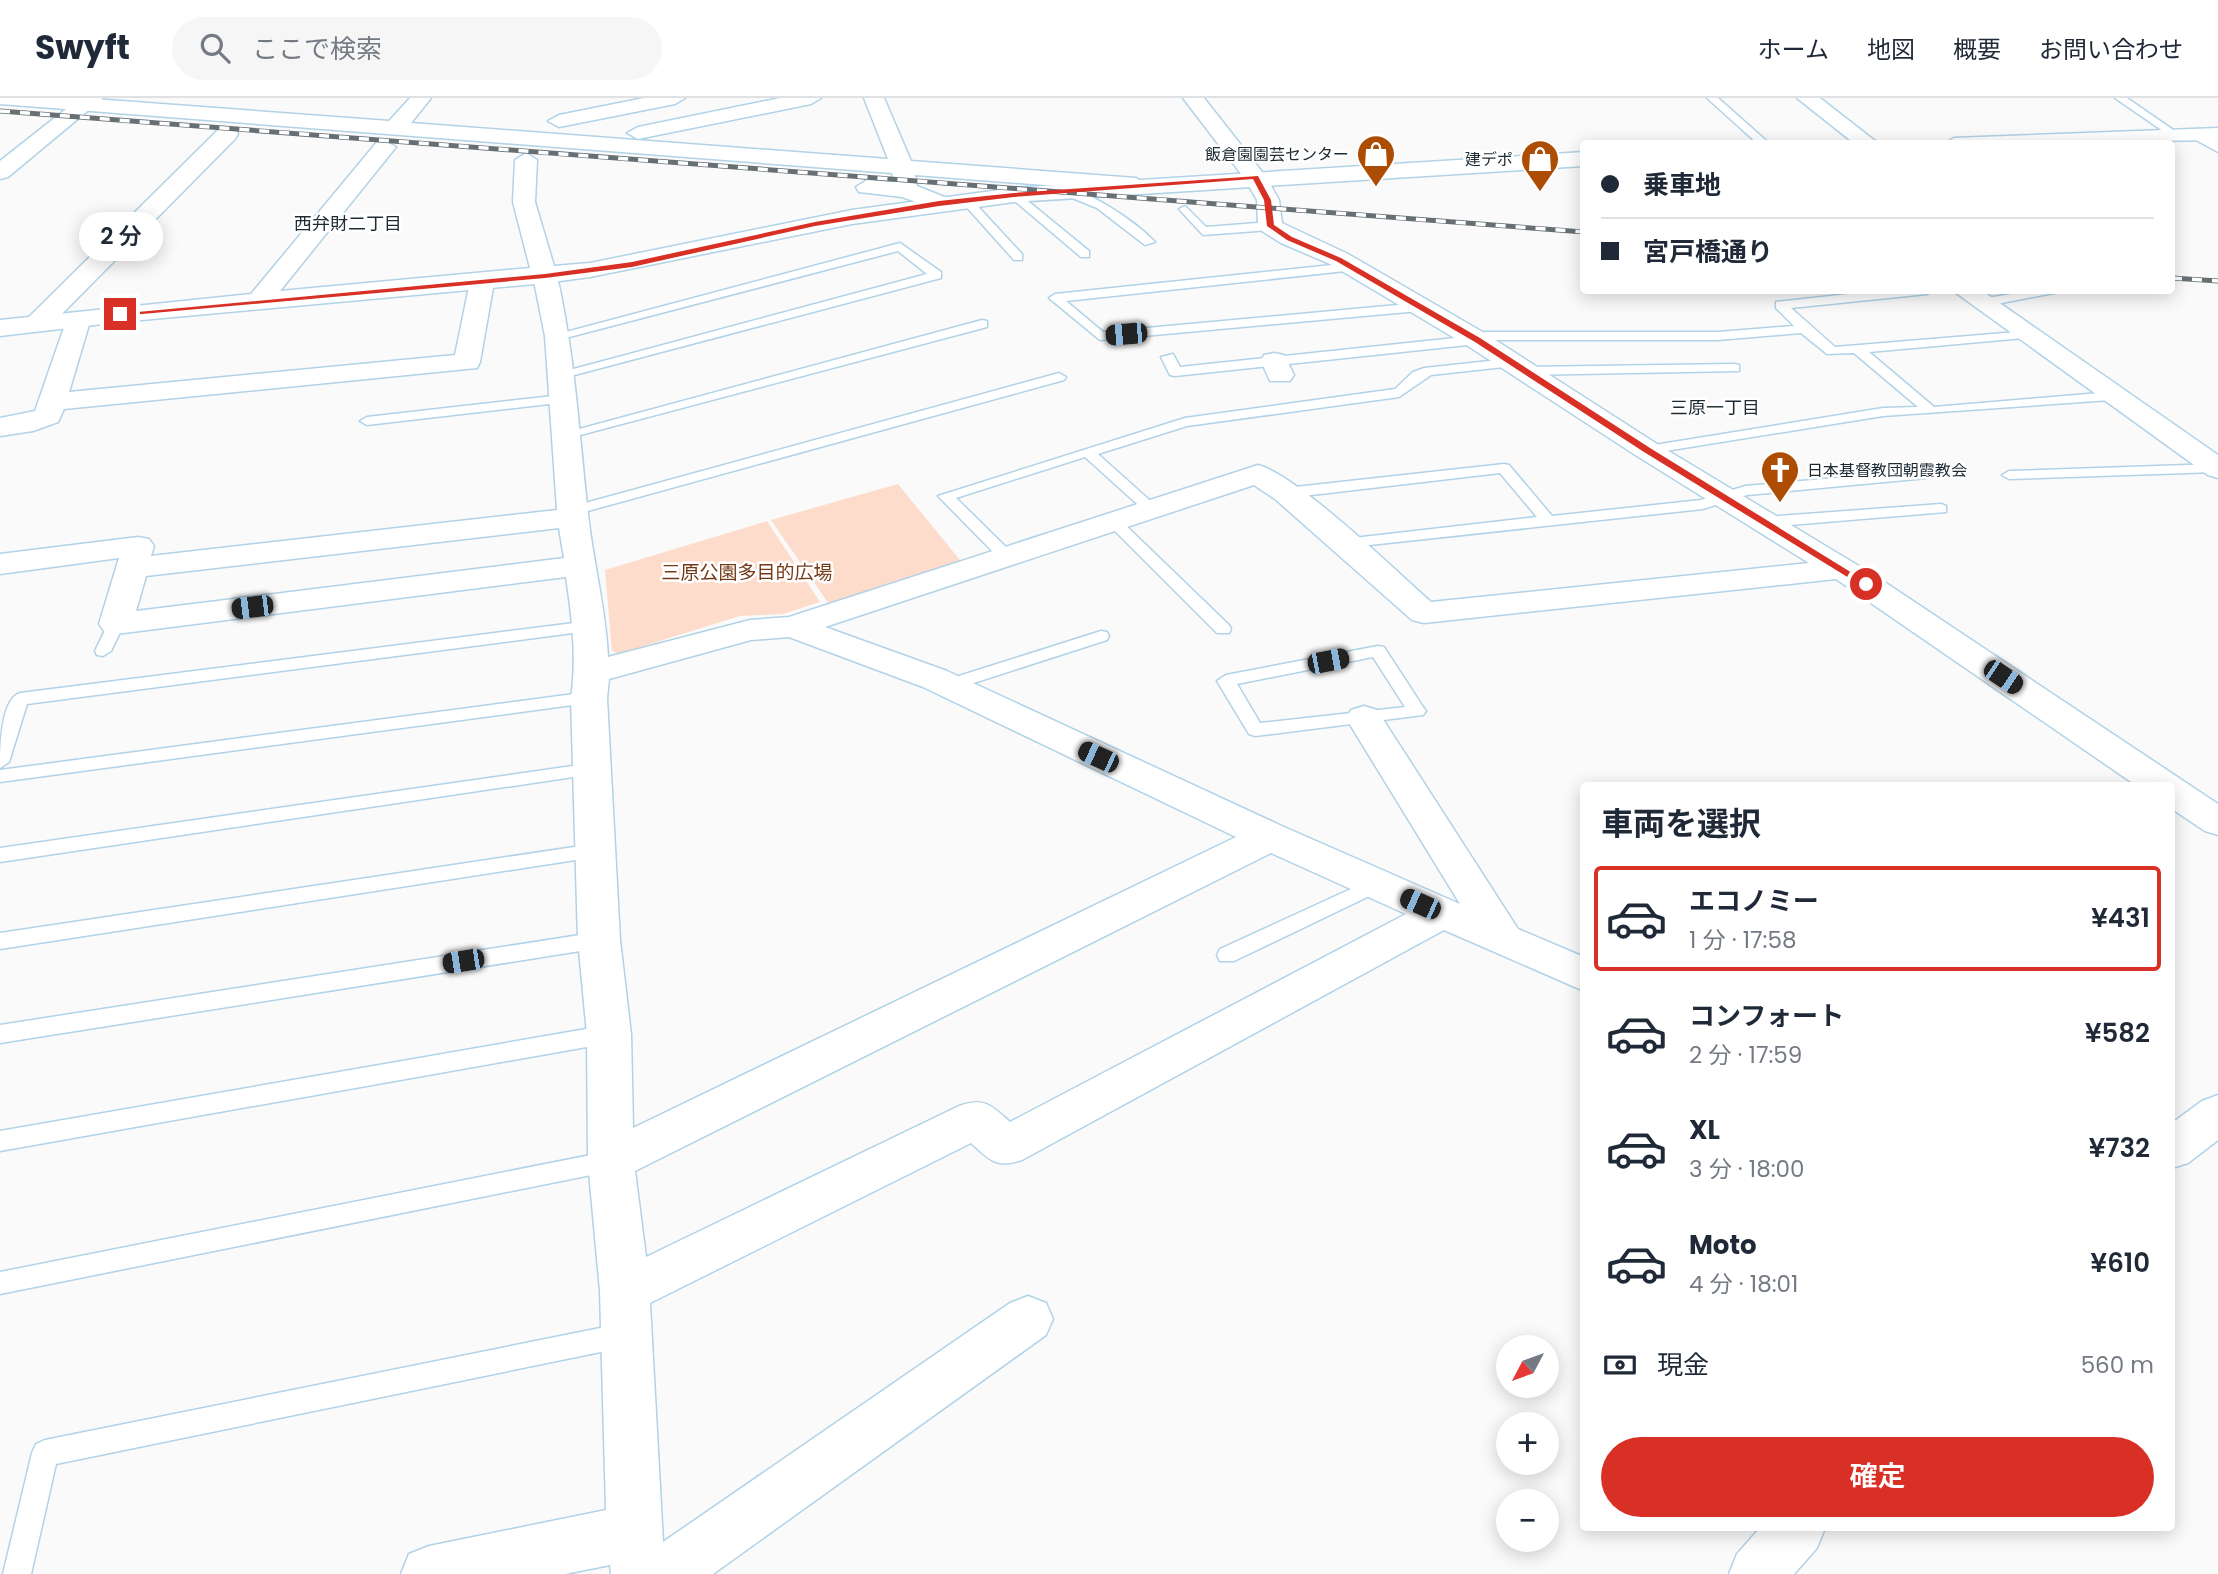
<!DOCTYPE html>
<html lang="ja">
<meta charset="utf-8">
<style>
body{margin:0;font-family:Poppins,"Noto Sans JP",sans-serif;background:#f6f6f7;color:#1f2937;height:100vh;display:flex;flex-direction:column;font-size:26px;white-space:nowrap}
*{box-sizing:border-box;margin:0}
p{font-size:23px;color:#747a83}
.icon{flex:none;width:38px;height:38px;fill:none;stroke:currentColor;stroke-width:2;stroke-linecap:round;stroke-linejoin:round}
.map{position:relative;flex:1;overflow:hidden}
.side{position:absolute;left:1580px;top:684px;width:595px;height:749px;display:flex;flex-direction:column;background:#fff;border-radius:7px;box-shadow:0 4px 18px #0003}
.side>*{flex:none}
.guide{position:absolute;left:1580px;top:42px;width:595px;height:154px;border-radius:7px;box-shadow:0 4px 18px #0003;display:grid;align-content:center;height:154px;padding:0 21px;background:#fff}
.needle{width:46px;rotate:229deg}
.fabs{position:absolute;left:1496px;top:1237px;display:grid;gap:14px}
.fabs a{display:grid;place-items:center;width:63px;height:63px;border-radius:50%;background:#fff;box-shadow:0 4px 18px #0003;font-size:35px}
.end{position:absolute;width:32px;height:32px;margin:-16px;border:9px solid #d93025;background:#fff;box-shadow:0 0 0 4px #fff}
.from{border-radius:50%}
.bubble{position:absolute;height:49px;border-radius:24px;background:#fff;box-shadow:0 4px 18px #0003;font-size:23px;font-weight:600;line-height:49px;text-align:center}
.car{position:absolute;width:21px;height:42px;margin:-21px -10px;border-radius:9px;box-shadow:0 0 5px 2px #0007;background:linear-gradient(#222 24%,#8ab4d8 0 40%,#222 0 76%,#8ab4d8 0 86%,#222 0)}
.guide b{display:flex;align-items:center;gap:24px;height:66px;font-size:26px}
.guide b+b{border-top:2px solid #e0e1e3}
.guide i{width:18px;height:18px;background:#1f2937}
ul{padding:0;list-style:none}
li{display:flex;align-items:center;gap:21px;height:105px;margin:0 14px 10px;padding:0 7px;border:4px solid transparent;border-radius:7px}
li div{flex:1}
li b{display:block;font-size:26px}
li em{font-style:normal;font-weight:600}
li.on{border-color:#d93025}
li>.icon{width:63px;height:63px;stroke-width:1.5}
h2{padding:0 21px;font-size:32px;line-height:84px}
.pay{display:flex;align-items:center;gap:18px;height:77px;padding:0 21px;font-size:26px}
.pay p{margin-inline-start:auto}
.button{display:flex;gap:14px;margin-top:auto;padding:14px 21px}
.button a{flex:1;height:80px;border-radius:42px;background:#d93025;color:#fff;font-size:28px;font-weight:600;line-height:80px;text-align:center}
header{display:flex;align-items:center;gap:42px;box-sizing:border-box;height:98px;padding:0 35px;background:#fff;border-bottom:2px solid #e0e1e3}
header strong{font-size:33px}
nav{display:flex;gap:38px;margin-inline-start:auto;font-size:24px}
.search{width:490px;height:63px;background:#f6f6f7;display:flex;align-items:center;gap:18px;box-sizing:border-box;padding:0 24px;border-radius:38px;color:#747a83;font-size:26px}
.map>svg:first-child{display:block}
.green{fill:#fedccb}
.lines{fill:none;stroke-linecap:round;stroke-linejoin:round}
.service-casing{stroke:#b1d2e7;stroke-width:3}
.minor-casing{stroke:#b1d2e7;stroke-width:3}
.tertiary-casing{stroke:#b1d2e7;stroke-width:3}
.primary-casing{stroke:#b1d2e7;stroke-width:3}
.service{fill:#fff;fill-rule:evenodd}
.minor{fill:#fff;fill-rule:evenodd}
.tertiary{fill:#fff;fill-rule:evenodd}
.primary{fill:#fff;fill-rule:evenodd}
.rail-casing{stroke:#666f74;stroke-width:5}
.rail{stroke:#fff;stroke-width:3.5;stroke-dasharray:10;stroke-linecap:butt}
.route{fill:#d93025}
.labels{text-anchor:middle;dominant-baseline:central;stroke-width:5;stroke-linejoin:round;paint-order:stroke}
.far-poi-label{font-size:16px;fill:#1e2b33;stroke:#fff;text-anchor:end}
.far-neighbourhood-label{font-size:18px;fill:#1e2b33;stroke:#fff}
.park-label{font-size:19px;fill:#733a18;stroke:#fff}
</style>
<header>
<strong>Swyft</strong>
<div class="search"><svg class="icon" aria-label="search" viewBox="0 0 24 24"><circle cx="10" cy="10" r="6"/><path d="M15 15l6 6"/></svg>ここで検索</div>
<nav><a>ホーム</a><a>地図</a><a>概要</a><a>お問い合わせ</a></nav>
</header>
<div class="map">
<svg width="2218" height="1476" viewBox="0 0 2218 1476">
<rect width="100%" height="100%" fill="#fafafa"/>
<g class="green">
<path d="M898 386 968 472 835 515 771 422Z"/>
<path d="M767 423 820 504 783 516 740 518 618 556 612 553 605 472Z"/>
</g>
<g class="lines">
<defs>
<g id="service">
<path d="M1707 0H1718L1770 46H1758Z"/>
<path d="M2115 0H2127L2182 38 2173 40Z"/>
<path d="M1060 91C1085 88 1138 126 1155 144L1145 147 1097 110 1060 95Z"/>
<path d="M1010 95H1018L1089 153V159H1081L1010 99Z"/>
<path d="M963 101H971L1022 156V162H1014L963 105Z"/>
<path d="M1185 108 1206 129 1270 124 1276 128 1270 132 1203 137 1179 111Z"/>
<path d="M900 145 941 174V180L567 279 555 276 927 176 898 153 558 242 551 238Z"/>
<path d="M1351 165 1355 166V172L1066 203 1103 234 1419 205 1425 209 1419 213 1100 242 1049 200 1055 196Z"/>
<path d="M1885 192H1933L1927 196 1791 210 1835 249 2029 233V239L2024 240 1869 254 1934 309 2111 294 2118 298 2111 302 1883 318 1647 356 1640 352 1642 349 1883 310 1918 309 1854 255 1827 256 1801 235 1718 242H1487L1477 246 1175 278 1170 277 1161 259 1173 256 1180 269 1474 238 1485 234H1718L1794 228 1776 210V204Z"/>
<path d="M2036 192H2069L1981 209 1975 205 1981 201Z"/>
<path d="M982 222 987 223V229L569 340 564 341 557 337Z"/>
<path d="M1508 261 1515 265 1513 268 1431 277 1399 299 1187 328 1098 356 1156 408V414H1146L1085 359 956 400 1012 455V461H1000L938 398 1185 320 1395 291 1413 274 1424 270Z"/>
<path d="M1734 266 1739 267V273L1521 277 1514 273 1521 269Z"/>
<path d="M1059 275 1066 279 1064 282 577 416H567L564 413 567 410Z"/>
<path d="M562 297 567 298V304L367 327 360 323 367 319Z"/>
<path d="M1504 366 1509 367 1552 418 1701 402 1745 388 1927 372 1934 376 1927 380 1747 397 1703 411 1342 450 1334 445 1336 442 1537 419 1500 375 1286 400 1278 395 1286 390Z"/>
<path d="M2216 366V374L2009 381 2002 377 2009 373Z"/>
<path d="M1941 406 1946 408V414L1766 429 1758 424 1766 419Z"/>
<path d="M1113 418 1118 420 1229 527 1231 531 1229 535H1217L1105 423Z"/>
<path d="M116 521 124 526 111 553 103 558 97 557 95 553 108 526Z"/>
<path d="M590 523 598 528 596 532 27 606 9 664 0 670C0 653 0 601 20 595Z"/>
<path d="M1101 533 1107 534 1109 538 1107 542 955 591H943L940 587 943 583Z"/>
<path d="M1378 548 1384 549 1423 609 1426 613 1423 617 1255 638 1249 636 1217 583 1226 577ZM1373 559 1405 609 1260 625 1237 586Z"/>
<path d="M589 594 595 596 598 600 595 604 0 684V672Z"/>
<path d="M593 665 602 671 600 675 0 764V750Z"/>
<path d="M594 746 601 748 604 753 601 758 0 851V835Z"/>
<path d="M1377 779 1384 781 1387 786 1384 791 1234 863H1220L1217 857 1220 851Z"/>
<path d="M599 834 606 837 609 842 606 847 599 850 0 945V927Z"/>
<path d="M609 927 617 930 620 936 617 942 609 945 0 1053V1033Z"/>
<path d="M611 1053 619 1056 623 1063 619 1070 611 1073 0 1196V1174Z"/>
<path d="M625 1225 634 1229 638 1237 634 1245 625 1249 56 1366 31 1476H3L32 1355 36 1346 45 1342Z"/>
</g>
<g id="minor">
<path d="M0 0H81L389 23 410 0H431L411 25 888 61 864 0H884L911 63 1136 80 1147 87 1136 94 915 77 917 88 947 100 951 105 947 110 939 112 902 99 859 94 856 89 867 82 894 84 892 75 0 6Z"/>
<path d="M644 0H685L675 6 559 29 548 23 559 17Z"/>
<path d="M780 0H821L811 6 638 41 627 35 638 29Z"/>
<path d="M1183 0H1204L1266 79 1279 102 1282 125 1348 156 1486 236 1657 346 1877 479 2218 706V737L2205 733 2172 711V688H2137L1836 481 1424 525 1412 522 1275 401 1254 387 825 529 947 573 1284 729 1460 806 1346 620 1351 612 1364 608 1377 612 1518 831 1584 859V893L1444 832 1022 1062C996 1071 990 1062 971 1045L650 1205 663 1444 1010 1205 1028 1198 1046 1205 1053 1221 1046 1237 713 1476H611L610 1467 565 1476H401L409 1456 429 1448 606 1412 600 1193 588 1063 587 936 578 842 571 600C577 559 572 520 566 479L116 536 104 533 99 526 119 460 0 476V456L138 439 149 441 154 448 151 458 557 412 545 238 533 178 536 173H554L557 178C575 257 579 336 588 416 593 464 606 511 608 559L750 522 789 519 1258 367C1297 377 1396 473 1431 504L1809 465 1637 358 1468 248 1330 166 1281 145 1262 133 1258 128 1257 102 1245 81ZM559 430 564 460 136 513 146 478ZM789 539 923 589 1236 739 633 1030 631 936 620 842 607 600 609 581 751 542ZM1271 755 1406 816 1010 1024C991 1007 984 999 959 1008L646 1159 635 1073Z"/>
<path d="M1797 0H1820L1879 46H1855Z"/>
<path d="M227 30 235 31 238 36 235 41 47 231H29L25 225 29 219 219 31Z"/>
<path d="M2198 31 2218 39V54L2187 37Z"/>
<path d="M482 177 491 179 494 184 480 264 477 270 64 311 58 324 33 333 0 338V320L35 313 69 215H87L91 220 69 294 455 257 470 184 473 179Z"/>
<path d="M1274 255 1284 257 1294 277 1290 283H1270L1261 263 1264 257Z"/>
</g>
<g id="tertiary">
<path d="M80 0H103L8 79 0 81V63Z"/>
<path d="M2218 30V42L1944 46 1954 40Z"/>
<path d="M385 43 396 49 280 193 530 170 513 104 515 62 526 55 537 62 535 104 554 168 590 165 852 112 1014 90 1584 54V68L1014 104 852 126 590 179 545 185 120 224 0 238V222L251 196 377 44Z"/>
<path d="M1952 192H1981L2218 357V380L2208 377Z"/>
</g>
<g id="primary">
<path d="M2218 997V1042L2188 1065 2172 1070V1025L2202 1003Z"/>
<path d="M1760 1430H1825L1817 1450 1794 1476H1729L1737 1456Z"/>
</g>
</defs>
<use href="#service" class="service-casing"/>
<use href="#minor" class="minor-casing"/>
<use href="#tertiary" class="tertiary-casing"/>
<use href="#primary" class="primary-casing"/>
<use href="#service" class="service"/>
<use href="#minor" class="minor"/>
<use href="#tertiary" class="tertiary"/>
<use href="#primary" class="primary"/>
<defs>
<g id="rail">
<path d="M0 13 1584 134"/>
<path d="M2172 180 2218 183"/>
</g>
</defs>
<use href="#rail" class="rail-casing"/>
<use href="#rail" class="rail"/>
</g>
<path class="route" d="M1258 78 1271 102 1274 127 1292 139 1341 160 1480 240 1650 350 1870 486 1862 488 1644 354 1475 244 1336 163 1287 142 1267 128 1264 102 1253 81 1014 99 939 108 815 128 632 169 545 180 120 218 116 216 545 176 632 164 815 124 939 103 1014 95Z"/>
<defs>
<symbol id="shop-pin" viewBox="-11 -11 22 30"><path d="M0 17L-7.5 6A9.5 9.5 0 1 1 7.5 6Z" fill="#ad4d04" stroke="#fff"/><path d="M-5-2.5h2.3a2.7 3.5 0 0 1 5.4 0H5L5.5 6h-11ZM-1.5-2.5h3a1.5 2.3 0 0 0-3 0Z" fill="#fff"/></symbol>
<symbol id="church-pin" viewBox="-11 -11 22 30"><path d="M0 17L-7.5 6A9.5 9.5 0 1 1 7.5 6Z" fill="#ad4d04" stroke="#fff"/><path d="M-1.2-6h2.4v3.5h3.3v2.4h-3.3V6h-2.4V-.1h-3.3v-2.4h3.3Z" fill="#fff"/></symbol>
</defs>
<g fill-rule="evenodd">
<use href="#shop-pin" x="1354" y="34" width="44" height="60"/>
<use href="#shop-pin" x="1518" y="39" width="44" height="60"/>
<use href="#church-pin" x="1758" y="350" width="44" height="60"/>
</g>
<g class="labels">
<g class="far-poi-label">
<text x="1349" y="56">飯倉園園芸センター</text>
<text x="1513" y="61">建デポ</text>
<text x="1807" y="372" text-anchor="start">日本基督教団朝霞教会</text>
</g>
<g class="far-neighbourhood-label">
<text x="348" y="125">西弁財二丁目</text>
<text x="1715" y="309">三原一丁目</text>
</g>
<g class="park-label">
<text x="747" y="474">三原公園多目的広場</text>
</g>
</g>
</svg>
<div class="fabs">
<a><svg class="needle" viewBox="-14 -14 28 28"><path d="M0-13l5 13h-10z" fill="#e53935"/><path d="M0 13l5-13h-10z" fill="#747a83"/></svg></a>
<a>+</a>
<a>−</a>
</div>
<i class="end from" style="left:1866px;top:486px"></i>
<i class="end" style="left:120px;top:216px"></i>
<div class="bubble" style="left:79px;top:114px;width:84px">2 分</div>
<i class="car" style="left:1126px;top:236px;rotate:265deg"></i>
<i class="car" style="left:252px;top:509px;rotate:263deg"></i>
<i class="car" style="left:1328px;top:563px;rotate:79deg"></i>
<i class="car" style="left:2003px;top:579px;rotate:124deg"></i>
<i class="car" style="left:1098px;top:659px;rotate:295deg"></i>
<i class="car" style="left:1420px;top:806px;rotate:294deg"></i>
<i class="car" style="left:463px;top:863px;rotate:261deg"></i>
<div class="guide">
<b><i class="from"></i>乗車地</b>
<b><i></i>宮戸橋通り</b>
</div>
<section class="side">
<h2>車両を選択</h2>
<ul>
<li class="on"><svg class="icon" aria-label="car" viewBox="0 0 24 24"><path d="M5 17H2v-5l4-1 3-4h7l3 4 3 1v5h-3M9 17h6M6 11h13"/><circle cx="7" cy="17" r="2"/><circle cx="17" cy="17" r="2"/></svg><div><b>エコノミー</b><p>1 分 · 17:58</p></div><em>¥431</em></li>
<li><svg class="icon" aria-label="car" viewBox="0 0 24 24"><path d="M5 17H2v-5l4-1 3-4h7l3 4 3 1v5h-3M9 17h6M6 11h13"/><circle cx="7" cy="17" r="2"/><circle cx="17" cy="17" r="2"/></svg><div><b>コンフォート</b><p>2 分 · 17:59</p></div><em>¥582</em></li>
<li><svg class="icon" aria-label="car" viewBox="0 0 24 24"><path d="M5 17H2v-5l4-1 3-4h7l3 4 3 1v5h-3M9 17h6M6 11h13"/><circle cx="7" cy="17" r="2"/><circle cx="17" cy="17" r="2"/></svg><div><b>XL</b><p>3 分 · 18:00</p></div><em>¥732</em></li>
<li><svg class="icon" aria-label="car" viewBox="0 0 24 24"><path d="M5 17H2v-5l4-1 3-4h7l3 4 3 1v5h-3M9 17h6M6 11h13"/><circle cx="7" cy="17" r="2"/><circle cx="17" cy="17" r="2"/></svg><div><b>Moto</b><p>4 分 · 18:01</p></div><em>¥610</em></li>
</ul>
<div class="pay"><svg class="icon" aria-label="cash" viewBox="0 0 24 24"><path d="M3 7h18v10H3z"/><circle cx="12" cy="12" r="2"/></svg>現金<p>560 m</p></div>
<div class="button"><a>確定</a></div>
</section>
</div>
